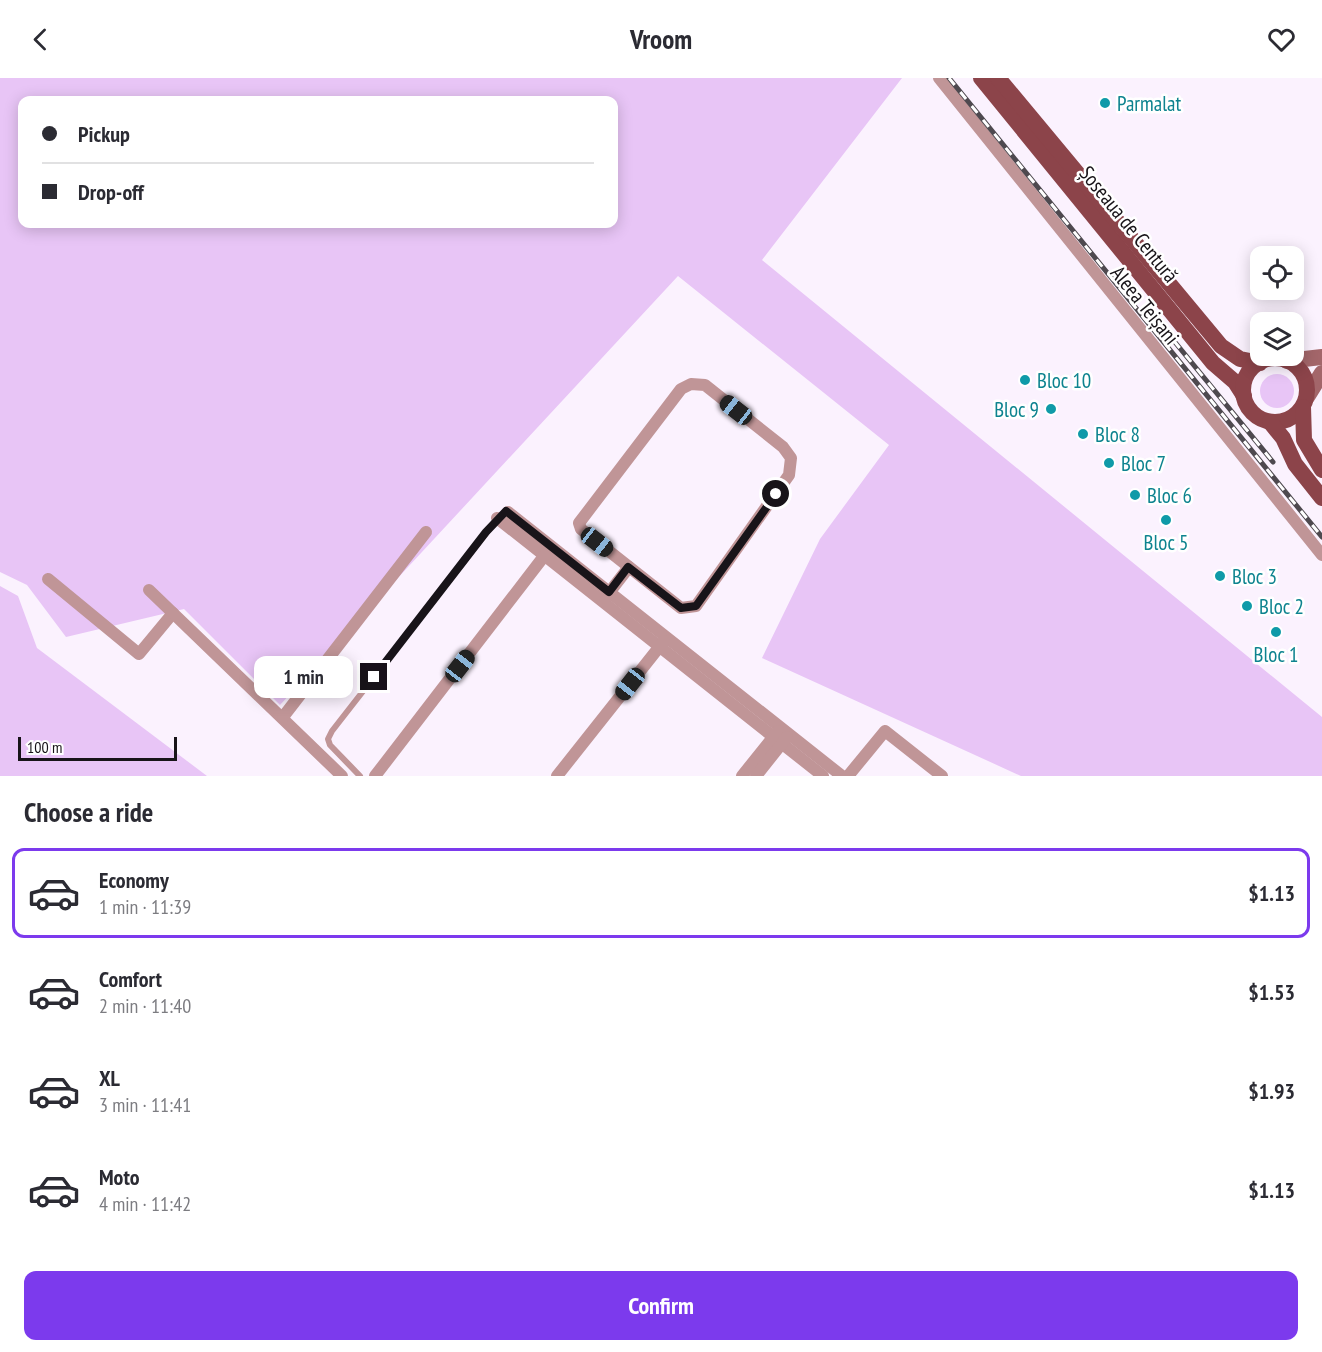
<!DOCTYPE html>
<meta charset="utf-8">
<style>
body{margin:0;font-family:"PT Sans Narrow",sans-serif;background:#f2f2f3;color:#2b2b33;height:100vh;display:flex;flex-direction:column;font-size:22px;white-space:nowrap}
*{box-sizing:border-box;margin:0}
p{font-size:20px;color:#7c7c81}
.icon{flex:none;width:33px;height:33px;fill:none;stroke:currentColor;stroke-width:2;stroke-linecap:round;stroke-linejoin:round}
.map{position:relative;height:698px;overflow:hidden}
.drawer{display:flex;flex-direction:column;background:#fff;flex:1}
.drawer>*{flex:none}
.guide{position:absolute;left:18px;top:18px;width:600px;height:132px;border-radius:12px;box-shadow:0 3px 15px #0003;display:grid;align-content:center;height:132px;padding:0 24px;background:#fff}
.buttons{position:absolute;left:1250px;top:168px;display:grid;gap:12px}
.buttons a{display:grid;place-items:center;width:54px;height:54px;border-radius:12px;background:#fff;box-shadow:0 3px 15px #0003;font-size:30px}
.scale{position:absolute;left:18px;bottom:15px;width:159px;box-sizing:border-box;padding-left:6px;border:3px solid #181419;border-top:0;font-size:16px;line-height:21px;white-space:nowrap;color:#181419;-webkit-text-stroke:4px #fff;paint-order:stroke}
.end{position:absolute;width:27px;height:27px;margin:-14px;border:8px solid #181419;background:#fff;box-shadow:0 0 0 3px #fff}
.from{border-radius:50%}
.bubble{position:absolute;height:42px;border-radius:12px;background:#fff;box-shadow:0 3px 15px #0003;font-size:20px;font-weight:700;line-height:42px;text-align:center}
.car{position:absolute;width:18px;height:36px;margin:-18px -9px;border-radius:8px;box-shadow:0 0 4px 2px #0007;background:linear-gradient(#222 24%,#8ab4d8 0 40%,#222 0 76%,#8ab4d8 0 86%,#222 0)}
.guide b{display:flex;align-items:center;gap:21px;height:57px;font-size:22px}
.guide b+b{border-top:2px solid #e1e1e2}
.guide i{width:15px;height:15px;background:#2b2b33}
ul{padding:0;list-style:none}
li{display:flex;align-items:center;gap:18px;height:90px;margin:0 12px 9px;padding:0 12px;border:3px solid transparent;border-radius:12px}
li div{flex:1}
li b{display:block;font-size:22px}
li em{font-style:normal;font-weight:700}
li.current{border-color:#7c3aed}
li>.icon{width:54px;height:54px;stroke-width:1.5}
h2{padding:0 24px;font-size:27px;line-height:72px}
.primary-button{display:flex;gap:12px;margin-top:auto;padding:12px 24px}
.primary-button a{flex:1;height:69px;border-radius:12px;background:#7c3aed;color:#fff;font-size:24px;font-weight:700;line-height:69px;text-align:center}
header{display:flex;justify-content:space-between;align-items:center;height:78px;padding:0 24px;background:#fff;font-size:27px;font-weight:700}
.map>svg:first-child{display:block}
.green{fill:#e8c5f6;fill-rule:evenodd}
.lines{fill:none;stroke-linecap:round;stroke-linejoin:round}
.service{stroke:#c09597;stroke-width:6}
.minor{stroke:#c09597;stroke-width:12}
.secondary{stroke:#a3666a;stroke-width:16}
.primary{stroke:#8c444a;stroke-width:16}
.rail-casing{stroke:#4e494f;stroke-width:5}
.rail{stroke:#fff;stroke-width:3;stroke-dasharray:9;stroke-linecap:butt}
.route{stroke:#181419;stroke-width:8}
.culture-dot{fill:#0f9aa8;stroke:#fff;stroke-width:2}
.labels{text-anchor:middle;dominant-baseline:central;stroke-width:5;stroke-linejoin:round;paint-order:stroke}
.culture-label{font-size:21px;fill:#0d838f;stroke:#fff;text-anchor:start}
.street-label{font-size:21px;fill:#181419;stroke:#fff}
</style>
<header><svg class="icon" aria-label="back" viewBox="0 0 24 24"><path d="M15 5l-7 7 7 7"/></svg>Vroom<svg class="icon" aria-label="heart" viewBox="0 0 24 24"><path d="M12 20l-8-8c-3-5 5-10 8-4 3-6 11-1 8 4z"/></svg></header>
<div class="map">
<svg width="1322" height="698" viewBox="0 0 1322 698">
<rect width="100%" height="100%" fill="#fbf2fe"/>
<g class="green">
<path d="M0 0H902L762 182 1322 639V698H1021L762 580 820 461 889 367 678 198 280 627 184 531 66 559 27 507 0 494ZM22 22H614V146H22Z"/>
<circle cx="1277" cy="313" r="17"/>
<path d="M0 508 18 518 37 570 207 698H0Z"/>
</g>
<g class="lines">
<path class="service" d="M360 698 330 667 328 661 332 653 498 440"/>
<g class="minor">
<path d="M939 0 1322 477"/>
<path d="M691 306 705 307 783 369 791 380 789 397 696 528 681 530 581 451 579 445 681 311Z"/>
<path d="M508 434 842 698"/>
<path d="M497 440 823 698"/>
<path d="M48 501 139 576 173 535"/>
<path d="M149 512 342 698"/>
<path d="M605 520 629 489"/>
<path d="M283 639 426 454"/>
<path d="M375 698 548 473"/>
<path d="M557 698 664 563"/>
<path d="M742 698 778 653"/>
<path d="M756 698 787 659"/>
<path d="M848 698 885 653 942 698"/>
</g>
<g class="secondary">
<path d="M1287 283 1322 279"/>
<path d="M1307 319 1322 295"/>
</g>
<g class="primary">
<path d="M981 0 1213 285 1235 304 1244 318"/>
<path d="M998 0 1221 268 1240 281 1260 285"/>
<circle cx="1275" cy="312" r="32"/>
<path d="M1303 329 1304 362 1322 392"/>
<path d="M1270 344 1283 360 1295 386 1322 420"/>
</g>
<defs>
<g id="rail">
<path d="M949 0 1322 459"/>
<path d="M1174 263 1273 384"/>
</g>
</defs>
<use href="#rail" class="rail-casing"/>
<use href="#rail" class="rail"/>
</g>
<g class="lines">
<path class="route" d="M374 599 486 454 506 433 609 514 628 489 681 530 696 528 776 416"/>
</g>
<g class="culture-dot">
<circle cx="1105" cy="25" r="6"/>
<circle cx="1025" cy="302" r="6"/>
<circle cx="1051" cy="331" r="6"/>
<circle cx="1083" cy="356" r="6"/>
<circle cx="1109" cy="385" r="6"/>
<circle cx="1135" cy="417" r="6"/>
<circle cx="1166" cy="442" r="6"/>
<circle cx="1220" cy="498" r="6"/>
<circle cx="1247" cy="528" r="6"/>
<circle cx="1276" cy="554" r="6"/>
</g>
<g class="labels">
<g class="culture-label">
<text x="1117" y="25">Parmalat</text>
<text x="1037" y="302">Bloc 10</text>
<text x="1039" y="331" text-anchor="end">Bloc 9</text>
<text x="1095" y="356">Bloc 8</text>
<text x="1121" y="385">Bloc 7</text>
<text x="1147" y="417">Bloc 6</text>
<text x="1166" y="464" text-anchor="middle">Bloc 5</text>
<text x="1232" y="498">Bloc 3</text>
<text x="1259" y="528">Bloc 2</text>
<text x="1276" y="576" text-anchor="middle">Bloc 1</text>
</g>
<g class="street-label">
<text transform="translate(1129 146) rotate(51)">Șoseaua de Centură</text>
<text transform="translate(1145 227) rotate(51)">Aleea Teișani</text>
</g>
</g>
</svg>
<div class="buttons">
<a><svg class="icon" aria-label="locate" viewBox="0 0 24 24"><circle cx="12" cy="12" r="6"/><path d="M12 2v4M12 18v4M2 12h4M18 12h4"/></svg></a>
<a><svg class="icon" aria-label="layers" viewBox="0 0 24 24"><path d="M12 4l9 5-9 5-9-5zM3 14l9 5 9-5"/></svg></a>
</div>
<div class="scale">100 m</div>
<i class="end from" style="left:776px;top:416px"></i>
<i class="end" style="left:374px;top:599px"></i>
<div class="bubble" style="left:254px;top:578px;width:99px">1 min</div>
<i class="car" style="left:736px;top:332px;rotate:308deg"></i>
<i class="car" style="left:597px;top:464px;rotate:128deg"></i>
<i class="car" style="left:460px;top:588px;rotate:38deg"></i>
<i class="car" style="left:630px;top:606px;rotate:218deg"></i>
<div class="guide">
<b><i class="from"></i>Pickup</b>
<b><i></i>Drop-off</b>
</div>
</div>
<section class="drawer">
<h2>Choose a ride</h2>
<ul>
<li class="current"><svg class="icon" aria-label="car" viewBox="0 0 24 24"><path d="M5 17H2v-5l4-1 3-4h7l3 4 3 1v5h-3M9 17h6M6 11h13"/><circle cx="7" cy="17" r="2"/><circle cx="17" cy="17" r="2"/></svg><div><b>Economy</b><p>1 min · 11:39</p></div><em>$1.13</em></li>
<li><svg class="icon" aria-label="car" viewBox="0 0 24 24"><path d="M5 17H2v-5l4-1 3-4h7l3 4 3 1v5h-3M9 17h6M6 11h13"/><circle cx="7" cy="17" r="2"/><circle cx="17" cy="17" r="2"/></svg><div><b>Comfort</b><p>2 min · 11:40</p></div><em>$1.53</em></li>
<li><svg class="icon" aria-label="car" viewBox="0 0 24 24"><path d="M5 17H2v-5l4-1 3-4h7l3 4 3 1v5h-3M9 17h6M6 11h13"/><circle cx="7" cy="17" r="2"/><circle cx="17" cy="17" r="2"/></svg><div><b>XL</b><p>3 min · 11:41</p></div><em>$1.93</em></li>
<li><svg class="icon" aria-label="car" viewBox="0 0 24 24"><path d="M5 17H2v-5l4-1 3-4h7l3 4 3 1v5h-3M9 17h6M6 11h13"/><circle cx="7" cy="17" r="2"/><circle cx="17" cy="17" r="2"/></svg><div><b>Moto</b><p>4 min · 11:42</p></div><em>$1.13</em></li>
</ul>
<div class="primary-button"><a>Confirm</a></div>
</section>
